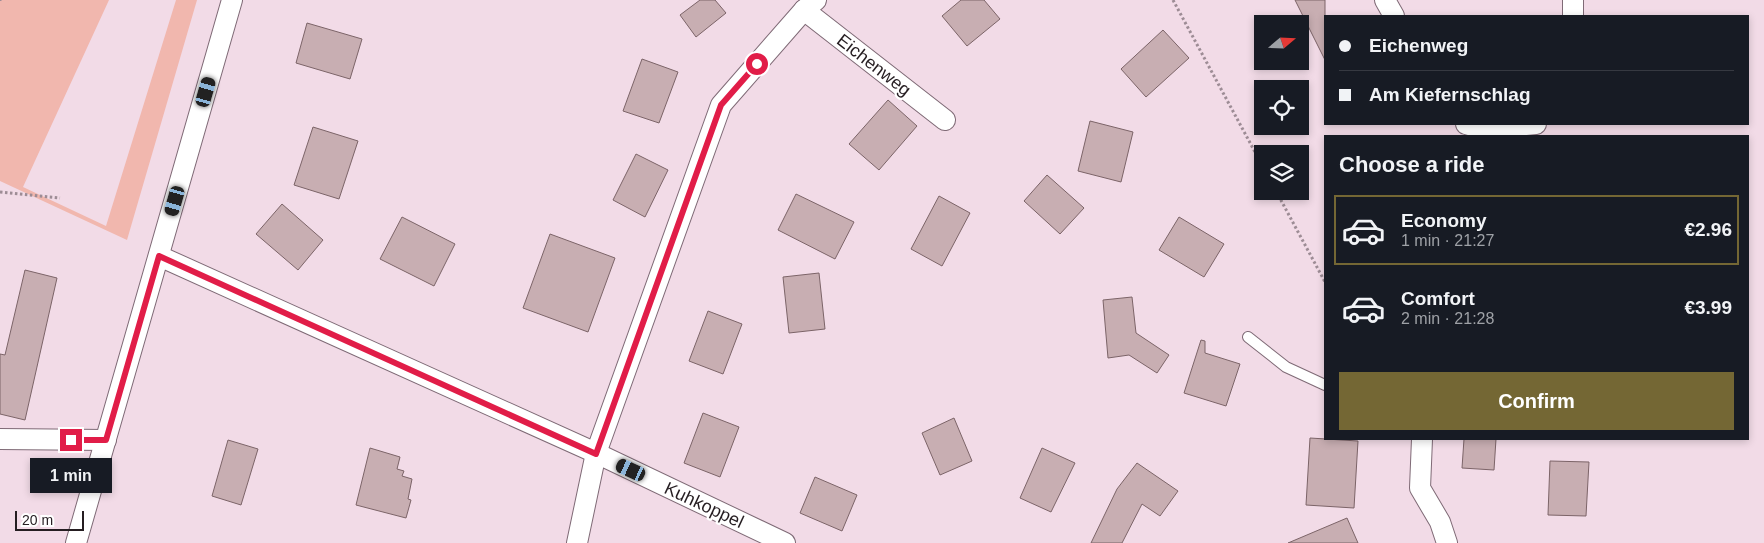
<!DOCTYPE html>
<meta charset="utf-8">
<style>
body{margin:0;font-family:Arial,sans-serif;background:#242831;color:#f1f3f6;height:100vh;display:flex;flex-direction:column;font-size:19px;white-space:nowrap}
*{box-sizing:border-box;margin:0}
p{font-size:16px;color:#9ea1a6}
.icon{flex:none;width:28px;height:28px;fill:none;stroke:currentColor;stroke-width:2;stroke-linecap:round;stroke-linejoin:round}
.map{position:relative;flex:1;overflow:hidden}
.panel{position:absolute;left:1324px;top:135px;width:425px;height:305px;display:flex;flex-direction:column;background:#171b24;border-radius:0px;box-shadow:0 2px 8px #0003}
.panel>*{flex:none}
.hud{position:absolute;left:1324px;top:15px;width:425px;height:110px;border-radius:0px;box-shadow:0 2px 8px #0003;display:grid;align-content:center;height:110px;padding:0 15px;background:#171b24}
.needle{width:32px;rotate:71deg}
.buttons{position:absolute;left:1254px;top:15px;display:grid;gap:10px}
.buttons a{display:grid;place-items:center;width:55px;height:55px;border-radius:0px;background:#171b24;box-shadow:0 2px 8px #0003;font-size:25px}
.scale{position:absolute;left:15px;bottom:12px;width:69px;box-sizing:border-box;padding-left:5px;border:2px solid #251d21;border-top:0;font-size:14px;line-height:18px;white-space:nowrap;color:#251d21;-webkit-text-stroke:4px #fff;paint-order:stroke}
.end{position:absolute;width:22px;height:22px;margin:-11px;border:6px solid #e11d48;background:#fff;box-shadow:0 0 0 2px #fff}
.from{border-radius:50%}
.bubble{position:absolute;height:35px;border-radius:0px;background:#171b24;box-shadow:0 2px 8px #0003;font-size:16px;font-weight:600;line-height:35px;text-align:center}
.car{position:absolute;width:15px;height:30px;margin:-15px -8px;border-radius:6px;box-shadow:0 0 4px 1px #0007;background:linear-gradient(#222 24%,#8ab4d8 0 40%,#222 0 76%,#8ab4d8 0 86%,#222 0)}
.hud b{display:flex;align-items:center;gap:18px;height:48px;font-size:19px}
.hud b+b{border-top:1px solid #363941}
.hud i{width:12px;height:12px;background:#f1f3f6}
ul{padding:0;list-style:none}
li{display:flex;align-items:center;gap:15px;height:70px;margin:0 10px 8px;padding:0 5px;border:2px solid transparent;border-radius:0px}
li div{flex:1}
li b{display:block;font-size:19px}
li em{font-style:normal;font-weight:600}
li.selected{border-color:#746734}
li>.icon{width:45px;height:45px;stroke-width:1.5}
h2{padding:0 15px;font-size:22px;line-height:60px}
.primary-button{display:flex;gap:10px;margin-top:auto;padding:10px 15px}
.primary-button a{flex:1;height:58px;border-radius:0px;background:#746734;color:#fff;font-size:20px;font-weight:600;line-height:58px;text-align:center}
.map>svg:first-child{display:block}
.green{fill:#f1b7ae}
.building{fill:#c8aeb2;stroke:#7c6468}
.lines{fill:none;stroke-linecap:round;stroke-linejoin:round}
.service-casing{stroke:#7f6a76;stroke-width:12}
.minor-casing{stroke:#7f6a76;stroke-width:22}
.path{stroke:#9d8c95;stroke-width:3;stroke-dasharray:2.5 2.5;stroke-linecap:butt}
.service{stroke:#fff;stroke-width:10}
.minor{stroke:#fff;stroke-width:20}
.route{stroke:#e11d48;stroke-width:6}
.labels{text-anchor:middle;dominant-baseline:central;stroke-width:4.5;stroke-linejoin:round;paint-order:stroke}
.street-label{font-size:18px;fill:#251d21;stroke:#fff}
</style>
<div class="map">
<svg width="1764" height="543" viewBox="0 0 1764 543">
<rect width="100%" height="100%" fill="#f2dbe7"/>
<path class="green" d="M0 0H109L23 187 106 226 176 0H197L127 240 0 181Z"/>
<g class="building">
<path d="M700 0H715L726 13 696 37 680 15Z"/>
<path d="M961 0H984L1000 19 967 46 942 16Z"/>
<path d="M1295 0H1325V60Z"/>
<path d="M307 23 362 39 350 79 296 63Z"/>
<path d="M1163 30 1189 58 1146 97 1121 69Z"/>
<path d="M642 59 678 72 659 123 623 111Z"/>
<path d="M888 100 917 126 879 170 849 144Z"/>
<path d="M1090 121 1133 132 1121 182 1078 171Z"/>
<path d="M313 127 358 141 339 199 294 185Z"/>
<path d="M636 154 668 170 645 217 613 200Z"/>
<path d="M1047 175 1084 208 1060 234 1024 201Z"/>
<path d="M796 194 854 222 835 259 778 230Z"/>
<path d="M939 196 970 213 942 266 911 249Z"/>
<path d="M282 204 323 240 298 270 256 234Z"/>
<path d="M402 217 455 244 434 286 380 259Z"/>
<path d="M1179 217 1224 244 1204 277 1159 250Z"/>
<path d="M550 234 615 258 588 332 523 308Z"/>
<path d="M25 270 57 278 25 420 0 414V354L5 355Z"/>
<path d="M819 273 825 329 789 333 783 277Z"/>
<path d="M1132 297 1136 333 1169 355 1157 373 1129 355 1108 358 1103 300Z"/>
<path d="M708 311 742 324 723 374 689 361Z"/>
<path d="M1201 340 1205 341V353L1240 364 1226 406 1184 393Z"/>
<path d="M703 413 739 427 720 477 684 463Z"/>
<path d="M954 418 972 461 940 475 922 433Z"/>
<path d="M1310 438 1358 441 1354 508 1306 505Z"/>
<path d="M1464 439H1496L1494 470 1462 468Z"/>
<path d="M228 440 258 449 241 505 212 496Z"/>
<path d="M370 448 400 457 397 469 404 471 402 476 412 479 408 499 411 500 406 518 356 505Z"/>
<path d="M1042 448 1075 463 1051 512 1020 498Z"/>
<path d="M1550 461 1589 462 1586 516 1548 515Z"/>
<path d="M1137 463 1178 491 1160 516 1142 504 1122 543H1091L1117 489Z"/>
<path d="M815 477 857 495 842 531 800 513Z"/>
<path d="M1347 518 1358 543H1288Z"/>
</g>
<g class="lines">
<defs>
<path id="service" d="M1248 337 1286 367 1325 385"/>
<g id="minor">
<path d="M1385 0 1394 16"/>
<path d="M804 10 945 120"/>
<path d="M1573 16V0"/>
<path d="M1466 124 1484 129 1536 124"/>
<path d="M159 256 596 453 785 543"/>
<path d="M0 439 106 440"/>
<path d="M1422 439 1420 488 1440 522 1447 543"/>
<path d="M76 543 232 0"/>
<path d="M577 543 596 453 721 105 804 10 816 0"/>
</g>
</defs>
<use href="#service" class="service-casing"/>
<use href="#minor" class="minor-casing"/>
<g class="path">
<path d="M1173 0 1262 165"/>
<path d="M0 1V0"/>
<path d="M1276 191 1325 282"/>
<path d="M0 192 60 198"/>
</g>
<use href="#service" class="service"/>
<use href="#minor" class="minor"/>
</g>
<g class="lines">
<path class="route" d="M71 440H106L159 256 596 454 721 105 757 64"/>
</g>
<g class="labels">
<g class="street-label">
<text transform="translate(874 65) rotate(38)">Eichenweg</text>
<text transform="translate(704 505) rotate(25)">Kuhkoppel</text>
</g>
</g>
</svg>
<div class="buttons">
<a><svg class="needle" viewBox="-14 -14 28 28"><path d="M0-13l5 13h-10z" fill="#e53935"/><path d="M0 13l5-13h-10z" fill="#9ea1a6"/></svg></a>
<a><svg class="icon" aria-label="locate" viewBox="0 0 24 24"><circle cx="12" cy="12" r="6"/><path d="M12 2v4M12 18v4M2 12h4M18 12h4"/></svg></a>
<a><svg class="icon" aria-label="layers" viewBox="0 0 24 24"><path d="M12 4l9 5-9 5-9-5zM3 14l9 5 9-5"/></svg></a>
</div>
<div class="scale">20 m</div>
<i class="end from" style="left:757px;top:64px"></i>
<i class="end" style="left:71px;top:440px"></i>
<div class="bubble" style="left:30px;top:458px;width:82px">1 min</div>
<i class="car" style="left:206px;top:92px;rotate:16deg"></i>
<i class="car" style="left:175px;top:201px;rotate:196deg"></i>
<i class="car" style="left:631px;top:470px;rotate:295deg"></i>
<div class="hud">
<b><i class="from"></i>Eichenweg</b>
<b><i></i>Am Kiefernschlag</b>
</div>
<section class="panel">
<h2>Choose a ride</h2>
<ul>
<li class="selected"><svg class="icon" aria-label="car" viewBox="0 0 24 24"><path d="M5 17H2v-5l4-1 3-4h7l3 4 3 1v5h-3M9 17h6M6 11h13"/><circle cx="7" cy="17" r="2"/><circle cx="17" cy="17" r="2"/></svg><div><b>Economy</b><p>1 min · 21:27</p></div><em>€2.96</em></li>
<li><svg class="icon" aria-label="car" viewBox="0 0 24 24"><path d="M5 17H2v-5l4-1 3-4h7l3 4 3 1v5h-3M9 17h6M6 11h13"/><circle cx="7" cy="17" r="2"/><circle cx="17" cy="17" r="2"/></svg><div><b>Comfort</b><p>2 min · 21:28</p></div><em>€3.99</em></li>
</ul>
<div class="primary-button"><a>Confirm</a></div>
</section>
</div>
